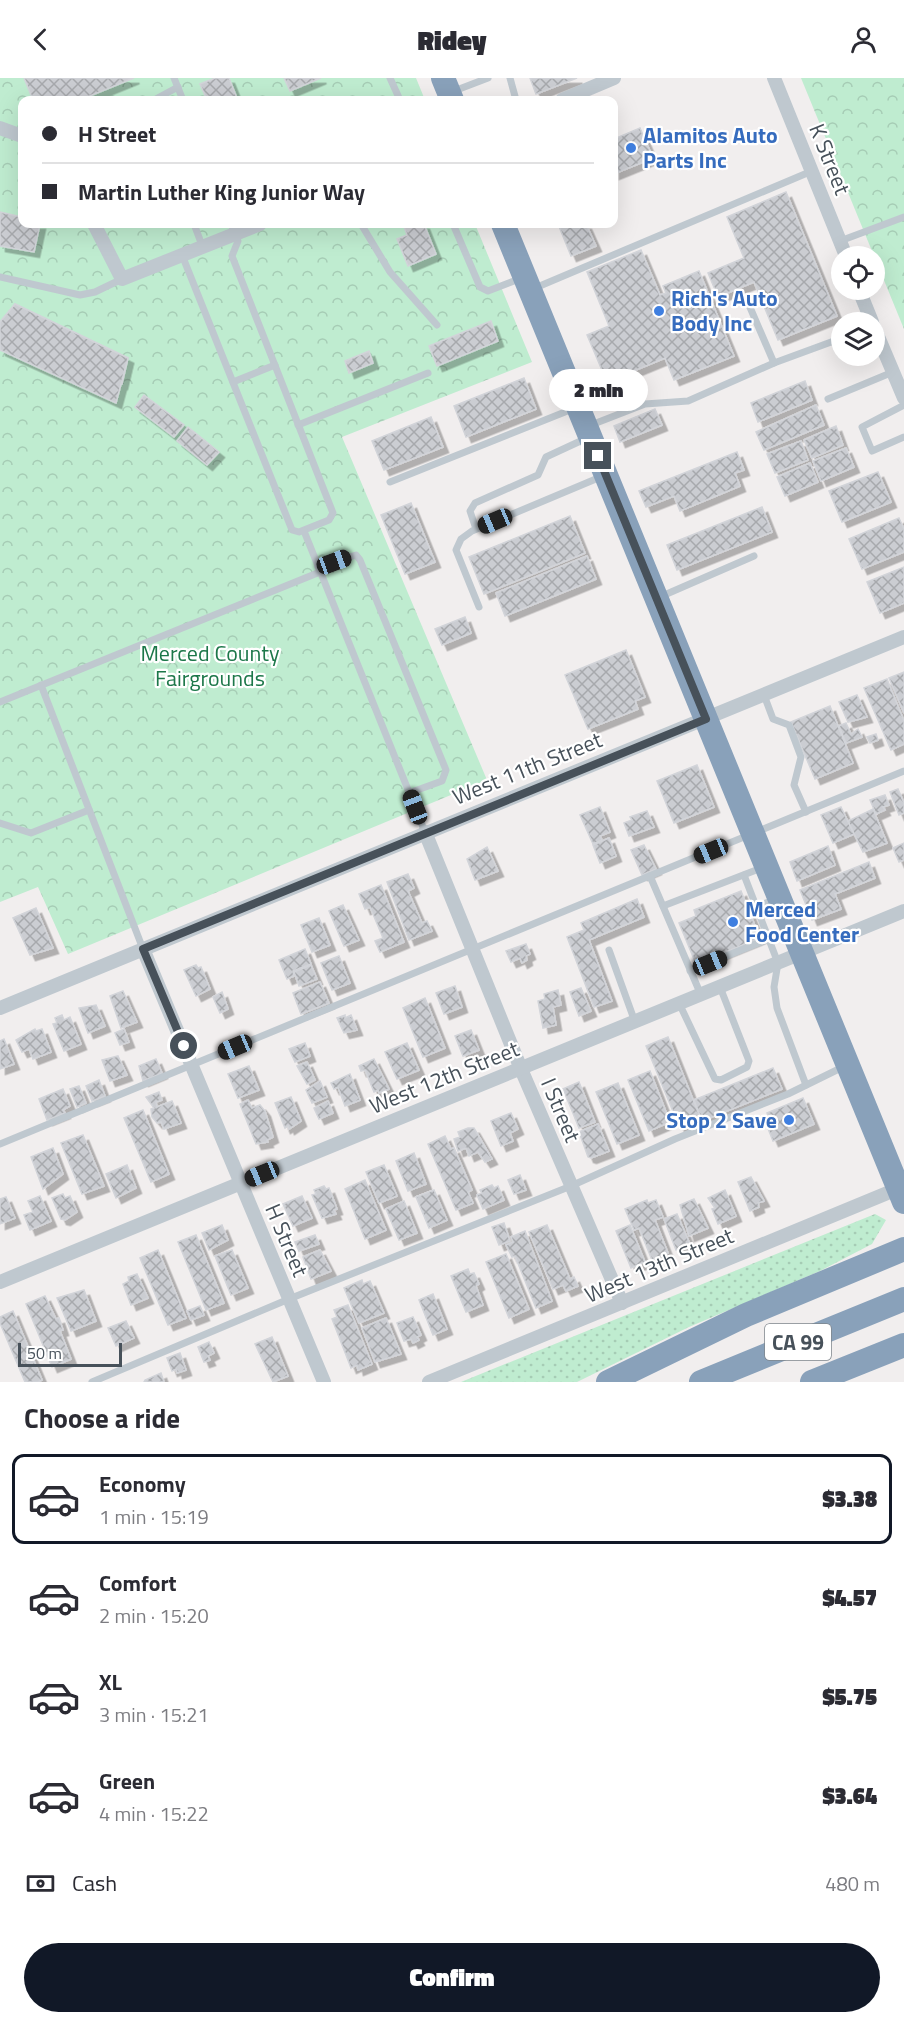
<!DOCTYPE html>
<meta charset="utf-8">
<style>
body{margin:0;font-family:"Titillium Web",sans-serif;background:#f2f2f3;color:#2b2b33;height:100vh;display:flex;flex-direction:column;font-size:22px;white-space:nowrap}
*{box-sizing:border-box;margin:0}
p{font-size:20px;color:#7c7c81}
.icon{flex:none;width:33px;height:33px;fill:none;stroke:currentColor;stroke-width:2;stroke-linecap:round;stroke-linejoin:round}
.map{position:relative;height:1304px;overflow:hidden}
.panel{display:flex;flex-direction:column;background:#fff;flex:1}
.panel>*{flex:none}
.banner{position:absolute;left:18px;top:18px;width:600px;height:132px;border-radius:12px;box-shadow:0 6px 24px #0002;display:grid;align-content:center;height:132px;padding:0 24px;background:#fff}
.fabs{position:absolute;left:831px;top:168px;display:grid;gap:12px}
.fabs a{display:grid;place-items:center;width:54px;height:54px;border-radius:50%;background:#fff;box-shadow:0 6px 24px #0002;font-size:30px}
.scale{position:absolute;left:18px;bottom:15px;width:104px;box-sizing:border-box;padding-left:6px;border:3px solid #47515a;border-top:0;font-size:16px;line-height:21px;white-space:nowrap;color:#47515a;-webkit-text-stroke:4px #fff;paint-order:stroke}
.end{position:absolute;width:27px;height:27px;margin:-14px;border:8px solid #47515a;background:#fff;box-shadow:0 0 0 3px #fff}
.from{border-radius:50%}
.bubble{position:absolute;height:42px;border-radius:21px;background:#fff;box-shadow:0 6px 24px #0002;font-size:20px;font-weight:800;line-height:42px;text-align:center}
.car{position:absolute;width:18px;height:36px;margin:-18px -9px;border-radius:8px;box-shadow:0 0 4px 2px #0007;background:linear-gradient(#222 24%,#8ab4d8 0 40%,#222 0 76%,#8ab4d8 0 86%,#222 0)}
.banner b{display:flex;align-items:center;gap:21px;height:57px;font-size:22px}
.banner b+b{border-top:2px solid #e1e1e2}
.banner i{width:15px;height:15px;background:#2b2b33}
ul{padding:0;list-style:none}
li{display:flex;align-items:center;gap:18px;height:90px;margin:0 12px 9px;padding:0 12px;border:3px solid transparent;border-radius:12px}
li div{flex:1}
li b{display:block;font-size:22px}
li em{font-style:normal;font-weight:800}
li.selected{border-color:#111827}
li>.icon{width:54px;height:54px;stroke-width:1.5}
h2{padding:0 24px;font-size:27px;line-height:72px}
.pay{display:flex;align-items:center;gap:15px;height:66px;padding:0 24px;font-size:22px}
.pay p{margin-inline-start:auto}
.action{display:flex;gap:12px;margin-top:auto;padding:12px 24px}
.action a{flex:1;height:69px;border-radius:36px;background:#111827;color:#fff;font-size:24px;font-weight:800;line-height:69px;text-align:center}
header{display:flex;justify-content:space-between;align-items:center;height:78px;padding:0 24px;background:#fff;font-size:27px;font-weight:800}
.map>svg:first-child{display:block}
.grass{fill:url(#grass-dots)}
.forest{fill:url(#forest-crowns)}
.building{fill:url(#building-cross-hatch);stroke:#d2d4d9;stroke-width:1.5;filter:url(#shadow)}
.lines{fill:none;stroke-linecap:round;stroke-linejoin:round}
.lane{stroke:#bfc8cf;stroke-width:7}
.street{stroke:#bfc8cf;stroke-width:14}
.highway{stroke:#89a1ba;stroke-width:24}
.route{stroke:#47515a;stroke-width:8}
.shop-dot{fill:#3f7fe0;stroke:#fff;stroke-width:2}
.labels{text-anchor:middle;dominant-baseline:central;stroke-width:4.5;stroke-linejoin:round;paint-order:stroke}
.shield{fill:#fff;stroke:#7e858c;stroke-width:1.5}
.shield-label{font-size:21px;font-weight:bold;fill:#47515a}
.shop-label{font-size:22px;font-weight:bold;fill:#366cbe;stroke:#fff;text-anchor:start}
.street-label{font-size:22px;fill:#47515a;stroke:#fff}
.park-label{font-size:22px;fill:#1c7749;stroke:#fff}
</style>
<header><svg class="icon" aria-label="back" viewBox="0 0 24 24"><path d="M15 5l-7 7 7 7"/></svg>Ridey<svg class="icon" aria-label="person" viewBox="0 0 24 24"><circle cx="12" cy="8" r="4"/><path d="M4 21q1-7 8-7t8 7"/></svg></header>
<div class="map">
<svg width="904" height="1304" viewBox="0 0 904 1304">
<defs>
<pattern id="grass-dots" width="8" height="8" patternUnits="userSpaceOnUse" patternTransform="scale(1.5)"><rect width="8" height="8" fill="#bfecd0"/><path d="M2 2h.1M6 6h.1" fill="none" stroke="#a6ccb5" stroke-width="1.8" stroke-linecap="round"/></pattern>
<pattern id="forest-crowns" width="20" height="18" patternUnits="userSpaceOnUse" patternTransform="scale(1.5)"><rect width="20" height="18" fill="#bfecd0"/><path d="M2 6a3 3 0 1 1 6 0M12 15a3 3 0 1 1 6 0" fill="none" stroke="#a6ccb5"/></pattern>
<pattern id="building-cross-hatch" width="8" height="8" patternUnits="userSpaceOnUse" patternTransform="scale(1.5)"><rect width="8" height="8" fill="#cbcdd2"/><path d="M0 0l8 8M0 8l8-8" fill="none" stroke="#a7a9ad"/></pattern>
<filter id="shadow"><feDropShadow dx="5.5" dy="5.5" stdDeviation="0" flood-color="#0004"/></filter>
</defs>
<rect width="100%" height="100%" fill="#f1eeee"/>
<path class="grass" d="M875 1136 886 1142 872 1166 820 1193 689 1249 577 1304H461Z"/>
<g class="forest">
<path d="M0 0H416L425 22H22V146H475L532 284 342 359 487 702 68 876 38 809 0 824Z"/>
<path d="M801 0H904V251Z"/>
</g>
<g class="building">
<path d="M24 0H134L80 22H33Z"/>
<path d="M215 0H229L237 20 207 22 200 6Z"/>
<path d="M284 0H321L290 13Z"/>
<path d="M530 0H577L536 16Z"/>
<path d="M640 50 653 80 614 96V61Z"/>
<path d="M786 114 837 238 778 262 754 204 718 219 708 195 744 180 727 139Z"/>
<path d="M0 134 22 139V146H40L34 174 0 168Z"/>
<path d="M403 146H424L436 176 408 188 397 161 407 157Z"/>
<path d="M558 146H586L596 168 571 178Z"/>
<path d="M641 172 660 217 666 215 663 208 699 193 734 278 674 302 665 280 607 304 587 257 609 248 587 194Z"/>
<path d="M15 226 128 280 122 306 115 310 0 257V244Z"/>
<path d="M15 226 128 280 116 325 0 272V244Z"/>
<path d="M491 243 498 263 437 288 429 268Z"/>
<path d="M369 273 373 285 349 295 345 283Z"/>
<path d="M524 300 536 331 466 359 454 328Z"/>
<path d="M805 303 812 322 758 344 751 325Z"/>
<path d="M144 317 184 347 174 359 135 329Z"/>
<path d="M816 327 824 347 764 372 756 354Z"/>
<path d="M655 331 662 347 620 364 614 348Z"/>
<path d="M431 339 443 369 384 392 372 363Z"/>
<path d="M836 348 843 367 812 380 804 362Z"/>
<path d="M188 349 219 374 207 387 177 363Z"/>
<path d="M801 363 808 382 775 395 767 376Z"/>
<path d="M846 370 854 389 821 403 813 383Z"/>
<path d="M737 374 744 392 735 395 740 408 680 433 674 418 646 429 639 413Z"/>
<path d="M810 385 818 404 785 418 777 399Z"/>
<path d="M878 394 891 424 842 444 829 413Z"/>
<path d="M411 425 435 484 405 496 381 437Z"/>
<path d="M762 429 772 454 677 492 667 467Z"/>
<path d="M570 438 585 475 484 516 469 479Z"/>
<path d="M899 440 904 451V474L862 491 849 461Z"/>
<path d="M587 478 596 501 505 538 496 515Z"/>
<path d="M904 489V525L880 535 867 504Z"/>
<path d="M465 539 471 555 442 567 435 551Z"/>
<path d="M626 572 645 619 635 623 638 631 588 651 565 597Z"/>
<path d="M904 594V635L889 600Z"/>
<path d="M887 601 904 643V666L891 672 864 610Z"/>
<path d="M857 617 867 639 848 644 839 624Z"/>
<path d="M830 628 853 685 815 701 791 644Z"/>
<path d="M846 645 851 656 858 651 862 659 846 665 839 648Z"/>
<path d="M876 656 878 662 870 665 867 659Z"/>
<path d="M697 687 714 729 674 745 657 703Z"/>
<path d="M898 711 904 725V735L899 737 890 714Z"/>
<path d="M885 717 889 727 883 729 885 732 876 736 870 722Z"/>
<path d="M600 729 610 754 600 758 602 762 593 766 580 737Z"/>
<path d="M841 729 854 756 833 765 821 737Z"/>
<path d="M873 731 887 765 863 774 848 743Z"/>
<path d="M647 733 654 749 629 758 624 745 632 742 630 739Z"/>
<path d="M609 760 616 778 600 785 593 767Z"/>
<path d="M904 765V782L899 784 893 770Z"/>
<path d="M644 767 656 791 642 797 631 772Z"/>
<path d="M828 768 835 787 797 803 790 784Z"/>
<path d="M487 769 498 793 475 802 467 781Z"/>
<path d="M869 784 875 800 835 816 841 831 812 842 800 812Z"/>
<path d="M408 796 414 810 408 813 422 845 427 843 432 853 409 862 387 804Z"/>
<path d="M381 807 404 864 380 874 375 863 383 860 370 829 365 831 359 816Z"/>
<path d="M741 813 760 860 696 886 679 845 696 838 694 832Z"/>
<path d="M637 821 644 839 589 862 612 923 594 929 567 859 584 852 581 845Z"/>
<path d="M343 827 359 862 344 868 329 833Z"/>
<path d="M36 830 53 870 30 877 13 840Z"/>
<path d="M319 840 330 867 312 874 301 847Z"/>
<path d="M526 866 530 876 526 878 527 882 522 885 520 880 511 884 506 873Z"/>
<path d="M305 871 311 886 293 893 294 898 287 901 279 882Z"/>
<path d="M339 878 350 905 332 912 321 885Z"/>
<path d="M196 887 198 890 201 889 210 911 196 918 184 892Z"/>
<path d="M311 887 317 901 299 908 294 894Z"/>
<path d="M320 904 329 925 301 936 293 915Z"/>
<path d="M455 908 462 929 444 936 436 915Z"/>
<path d="M581 910 591 933 579 938 570 914Z"/>
<path d="M558 912 561 927 553 929 556 947 543 950 538 923 545 921 544 916Z"/>
<path d="M123 913 137 944 121 950 110 918Z"/>
<path d="M222 914 228 931 220 935 213 919Z"/>
<path d="M425 920 445 970 423 979 403 930Z"/>
<path d="M96 927 105 948 88 955 79 930Z"/>
<path d="M62 937 64 942 70 939 81 966 64 973 53 946 57 945 55 940Z"/>
<path d="M345 937V940L351 937 357 952 344 955 337 940Z"/>
<path d="M35 951 36 953 42 951 51 974 33 981 29 971 22 974 16 962Z"/>
<path d="M124 951 129 964 120 967 115 955Z"/>
<path d="M471 952 479 972 463 978 455 958Z"/>
<path d="M668 959 700 1039 679 1048 646 968Z"/>
<path d="M4 961 14 986 0 991V963Z"/>
<path d="M305 965 310 978 295 984 289 971Z"/>
<path d="M407 965 419 992 397 1001 385 974Z"/>
<path d="M118 978 127 997 110 1003 102 982Z"/>
<path d="M156 981 162 995 143 1003 139 988Z"/>
<path d="M374 981 389 1011 379 1015 378 1012 374 1014 365 992 361 993 359 988Z"/>
<path d="M307 984 315 1002 307 1006 297 988Z"/>
<path d="M249 988 259 1012 238 1020 228 996Z"/>
<path d="M773 990 782 1011 702 1043 694 1022Z"/>
<path d="M650 993 670 1044 649 1053 628 1002Z"/>
<path d="M350 996 360 1022 345 1028 338 1009 334 1011 331 1005Z"/>
<path d="M99 1002 105 1018 92 1023 86 1008Z"/>
<path d="M320 1003 327 1019 312 1025 306 1012Z"/>
<path d="M579 1004 595 1044 579 1050 563 1011Z"/>
<path d="M618 1005 639 1057 617 1066 596 1014Z"/>
<path d="M79 1008 86 1025 77 1029 70 1011Z"/>
<path d="M63 1011 70 1028 63 1032 65 1035 47 1042 39 1021Z"/>
<path d="M159 1014 162 1022 156 1024 157 1029 172 1023 181 1045 164 1051 161 1044 157 1045 152 1039 151 1031 154 1030 146 1019Z"/>
<path d="M291 1019 301 1043 289 1051 288 1048 285 1050 275 1025Z"/>
<path d="M803 1020 814 1046 773 1063 765 1043 769 1041 767 1035Z"/>
<path d="M248 1022 252 1030 260 1027 265 1033 273 1059 267 1062 268 1064 256 1066 240 1026Z"/>
<path d="M328 1023 333 1035 319 1041 314 1030Z"/>
<path d="M143 1032 169 1096 151 1104 124 1040Z"/>
<path d="M511 1035 518 1051 510 1055 513 1063 501 1068 491 1043Z"/>
<path d="M598 1046 609 1073 591 1080 588 1079 579 1054Z"/>
<path d="M468 1050H474L492 1081 485 1084 478 1074 469 1078 466 1070 458 1073 454 1061 460 1059 458 1054Z"/>
<path d="M83 1057 104 1108 82 1116 61 1065Z"/>
<path d="M445 1058 451 1071 454 1070 472 1112 468 1114 473 1125 456 1132 428 1066Z"/>
<path d="M53 1070 63 1096 43 1111 31 1079Z"/>
<path d="M414 1075 426 1106 408 1113 396 1083Z"/>
<path d="M127 1087 136 1110 116 1120 106 1096Z"/>
<path d="M384 1087 397 1118 379 1125 366 1094Z"/>
<path d="M520 1097 526 1112 514 1116 508 1102Z"/>
<path d="M751 1099 764 1123 758 1125 759 1129 750 1133 738 1104Z"/>
<path d="M365 1102 386 1152 365 1161 345 1111Z"/>
<path d="M492 1107 494 1110 498 1108 504 1122 483 1131 477 1117 482 1115 480 1112Z"/>
<path d="M324 1108 326 1111 329 1110 337 1131 334 1132 336 1136 322 1140 312 1117 316 1116 314 1112Z"/>
<path d="M434 1112 447 1142 429 1150 416 1119Z"/>
<path d="M725 1112 736 1138 718 1146 712 1131 715 1130 708 1120Z"/>
<path d="M63 1116 65 1120 70 1118 77 1134 65 1142 61 1141 52 1120Z"/>
<path d="M40 1118 51 1143 30 1152 24 1137 33 1134 28 1123Z"/>
<path d="M302 1118 312 1140 293 1148 283 1126Z"/>
<path d="M6 1119 15 1140 0 1146V1121Z"/>
<path d="M694 1121 708 1150 689 1158 680 1127Z"/>
<path d="M647 1122 648 1125 656 1122 663 1139 655 1142 668 1175 652 1182 639 1150 634 1152 625 1131Z"/>
<path d="M404 1123 417 1155 399 1162 386 1131Z"/>
<path d="M677 1136 690 1166 676 1172 664 1141Z"/>
<path d="M504 1145 510 1163 499 1167 492 1149Z"/>
<path d="M222 1147 228 1162 209 1172 202 1155Z"/>
<path d="M547 1147 570 1201 574 1199 578 1208 566 1213 563 1207 553 1211 529 1154Z"/>
<path d="M630 1147 645 1184 631 1190 616 1153Z"/>
<path d="M525 1153 552 1223 536 1230 515 1178 512 1179 506 1167 513 1164 511 1159Z"/>
<path d="M196 1157 224 1225 206 1232 178 1164Z"/>
<path d="M315 1157 319 1166 299 1173 295 1164Z"/>
<path d="M158 1172 186 1240 168 1247 140 1180Z"/>
<path d="M232 1172 248 1210 231 1217 215 1178Z"/>
<path d="M320 1172 331 1193 311 1201 303 1179Z"/>
<path d="M506 1176 529 1231 509 1240 486 1184Z"/>
<path d="M468 1191 470 1196 474 1195 479 1206 476 1208 483 1227 466 1234 451 1198Z"/>
<path d="M137 1196 148 1220 131 1227 123 1206 129 1203 128 1199Z"/>
<path d="M362 1202 363 1206 370 1203 384 1235 359 1245 344 1210Z"/>
<path d="M84 1212 96 1243 71 1253 57 1220Z"/>
<path d="M433 1216 447 1251 433 1257 419 1222Z"/>
<path d="M45 1218 56 1241 59 1240 63 1252 60 1253 71 1281 52 1289 26 1226Z"/>
<path d="M348 1227 372 1286 358 1292 357 1287 351 1290 332 1241 337 1239 334 1232Z"/>
<path d="M200 1228 204 1237 191 1242 187 1233Z"/>
<path d="M13 1233 42 1302 38 1304H25L0 1245V1239Z"/>
<path d="M413 1239 421 1257 417 1259 419 1262 413 1265 411 1261 404 1263 397 1245Z"/>
<path d="M386 1240 401 1276 375 1284 362 1250Z"/>
<path d="M126 1243 134 1260 116 1268 108 1250Z"/>
<path d="M272 1259 288 1298 273 1304 255 1266Z"/>
<path d="M209 1264 214 1275 208 1278 210 1282 204 1284 198 1269Z"/>
<path d="M180 1275 186 1292 177 1295 176 1291 172 1293 167 1280Z"/>
<path d="M161 1295 164 1304H144L145 1302Z"/>
</g>
<g class="lines">
<g class="lane">
<path d="M174 0 183 22"/>
<path d="M390 0 400 22"/>
<path d="M510 0 516 22"/>
<path d="M454 13 488 0"/>
<path d="M154 22 178 9"/>
<path d="M194 146 203 170"/>
<path d="M361 146 390 194 437 247"/>
<path d="M453 146 480 209 488 213 522 200"/>
<path d="M840 163 904 139"/>
<path d="M182 177 292 452 299 454 329 442 333 435 232 178 238 163 231 146"/>
<path d="M0 199 80 217 95 214 122 201"/>
<path d="M535 210 812 93"/>
<path d="M746 220 774 285 842 260"/>
<path d="M233 304 275 287"/>
<path d="M828 321 893 294"/>
<path d="M904 327 862 349 872 373 904 359"/>
<path d="M298 347 428 295"/>
<path d="M591 347 645 326 688 323 774 285"/>
<path d="M390 404 575 330"/>
<path d="M476 451 470 433 475 425 538 397 546 379 587 360"/>
<path d="M304 453 425 754"/>
<path d="M318 489 356 477 360 482 446 692 442 703 409 715"/>
<path d="M662 518 754 478"/>
<path d="M479 529 456 472 461 461 472 453 603 398"/>
<path d="M41 607 143 871"/>
<path d="M764 617 773 641 789 647 801 679 794 707 806 734"/>
<path d="M0 624 320 494"/>
<path d="M0 745 31 755 89 732"/>
<path d="M744 797 778 885 774 909 777 930 806 1007"/>
<path d="M650 798 701 917"/>
<path d="M663 828 764 789"/>
<path d="M756 829 776 821"/>
<path d="M609 872 635 944"/>
<path d="M690 893 768 861"/>
<path d="M679 925 715 1001 721 1002 747 989 749 983 720 909"/>
<path d="M0 1066 904 693"/>
<path d="M92 1304 289 1221 571 1108 675 1061 788 1016 845 988"/>
</g>
<g class="street">
<path d="M774 0 846 178"/>
<path d="M562 22 614 0"/>
<path d="M0 50 22 58"/>
<path d="M94 146 122 201 260 146"/>
<path d="M859 212 872 244"/>
<path d="M874 249 904 320"/>
<path d="M425 754 521 991 622 1225"/>
<path d="M143 871 324 1304"/>
<path d="M0 930 904 559"/>
<path d="M0 1204 904 833"/>
<path d="M429 1304 902 1109"/>
</g>
<g class="highway">
<path d="M443 0 452 22"/>
<path d="M503 146 904 1124"/>
<path d="M608 1304 746 1237 904 1171"/>
<path d="M701 1304 904 1221"/>
<path d="M812 1304 904 1267"/>
</g>
</g>
<g class="lines">
<path class="route" d="M184 968 143 871 706 641 598 378"/>
</g>
<g class="shop-dot">
<circle cx="631" cy="70" r="6"/>
<circle cx="659" cy="233" r="6"/>
<circle cx="733" cy="844" r="6"/>
<circle cx="789" cy="1042" r="6"/>
</g>
<g class="labels">
<rect class="shield" x="765" y="1246" width="66" height="36" rx="4.5"/>
<g class="shield-label">
<text x="798" y="1264">CA 99</text>
</g>
<g class="shop-label">
<text x="643" y="57">Alamitos Auto<tspan x="643" dy="25">Parts Inc</tspan></text>
<text x="671" y="220">Rich's Auto<tspan x="671" dy="25">Body Inc</tspan></text>
<text x="745" y="831">Merced<tspan x="745" dy="25">Food Center</tspan></text>
<text x="777" y="1042" text-anchor="end">Stop 2 Save</text>
</g>
<g class="street-label">
<text transform="translate(830 81) rotate(68)">K Street</text>
<text transform="translate(527 690) rotate(-22)">West 11th Street</text>
<text transform="translate(444 999) rotate(-22)">West 12th Street</text>
<text transform="translate(561 1032) rotate(67)">I Street</text>
<text transform="translate(287 1162) rotate(67)">H Street</text>
<text transform="translate(659 1187) rotate(-23)">West 13th Street</text>
</g>
<g class="park-label">
<text x="210" y="575">Merced County<tspan x="210" dy="25">Fairgrounds</tspan></text>
</g>
</g>
</svg>
<div class="fabs">
<a><svg class="icon" aria-label="locate" viewBox="0 0 24 24"><circle cx="12" cy="12" r="6"/><path d="M12 2v4M12 18v4M2 12h4M18 12h4"/></svg></a>
<a><svg class="icon" aria-label="layers" viewBox="0 0 24 24"><path d="M12 4l9 5-9 5-9-5zM3 14l9 5 9-5"/></svg></a>
</div>
<div class="scale">50 m</div>
<i class="end from" style="left:184px;top:968px"></i>
<i class="end" style="left:598px;top:378px"></i>
<div class="bubble" style="left:549px;top:291px;width:99px">2 min</div>
<i class="car" style="left:495px;top:443px;rotate:247deg"></i>
<i class="car" style="left:334px;top:484px;rotate:70deg"></i>
<i class="car" style="left:415px;top:729px;rotate:339deg"></i>
<i class="car" style="left:711px;top:773px;rotate:248deg"></i>
<i class="car" style="left:710px;top:885px;rotate:68deg"></i>
<i class="car" style="left:235px;top:969px;rotate:247deg"></i>
<i class="car" style="left:262px;top:1096px;rotate:248deg"></i>
<div class="banner">
<b><i class="from"></i>H Street</b>
<b><i></i>Martin Luther King Junior Way</b>
</div>
</div>
<section class="panel">
<h2>Choose a ride</h2>
<ul>
<li class="selected"><svg class="icon" aria-label="car" viewBox="0 0 24 24"><path d="M5 17H2v-5l4-1 3-4h7l3 4 3 1v5h-3M9 17h6M6 11h13"/><circle cx="7" cy="17" r="2"/><circle cx="17" cy="17" r="2"/></svg><div><b>Economy</b><p>1 min · 15:19</p></div><em>$3.38</em></li>
<li><svg class="icon" aria-label="car" viewBox="0 0 24 24"><path d="M5 17H2v-5l4-1 3-4h7l3 4 3 1v5h-3M9 17h6M6 11h13"/><circle cx="7" cy="17" r="2"/><circle cx="17" cy="17" r="2"/></svg><div><b>Comfort</b><p>2 min · 15:20</p></div><em>$4.57</em></li>
<li><svg class="icon" aria-label="car" viewBox="0 0 24 24"><path d="M5 17H2v-5l4-1 3-4h7l3 4 3 1v5h-3M9 17h6M6 11h13"/><circle cx="7" cy="17" r="2"/><circle cx="17" cy="17" r="2"/></svg><div><b>XL</b><p>3 min · 15:21</p></div><em>$5.75</em></li>
<li><svg class="icon" aria-label="car" viewBox="0 0 24 24"><path d="M5 17H2v-5l4-1 3-4h7l3 4 3 1v5h-3M9 17h6M6 11h13"/><circle cx="7" cy="17" r="2"/><circle cx="17" cy="17" r="2"/></svg><div><b>Green</b><p>4 min · 15:22</p></div><em>$3.64</em></li>
</ul>
<div class="pay"><svg class="icon" aria-label="cash" viewBox="0 0 24 24"><path d="M3 7h18v10H3z"/><circle cx="12" cy="12" r="2"/></svg>Cash<p>480 m</p></div>
<div class="action"><a>Confirm</a></div>
</section>
